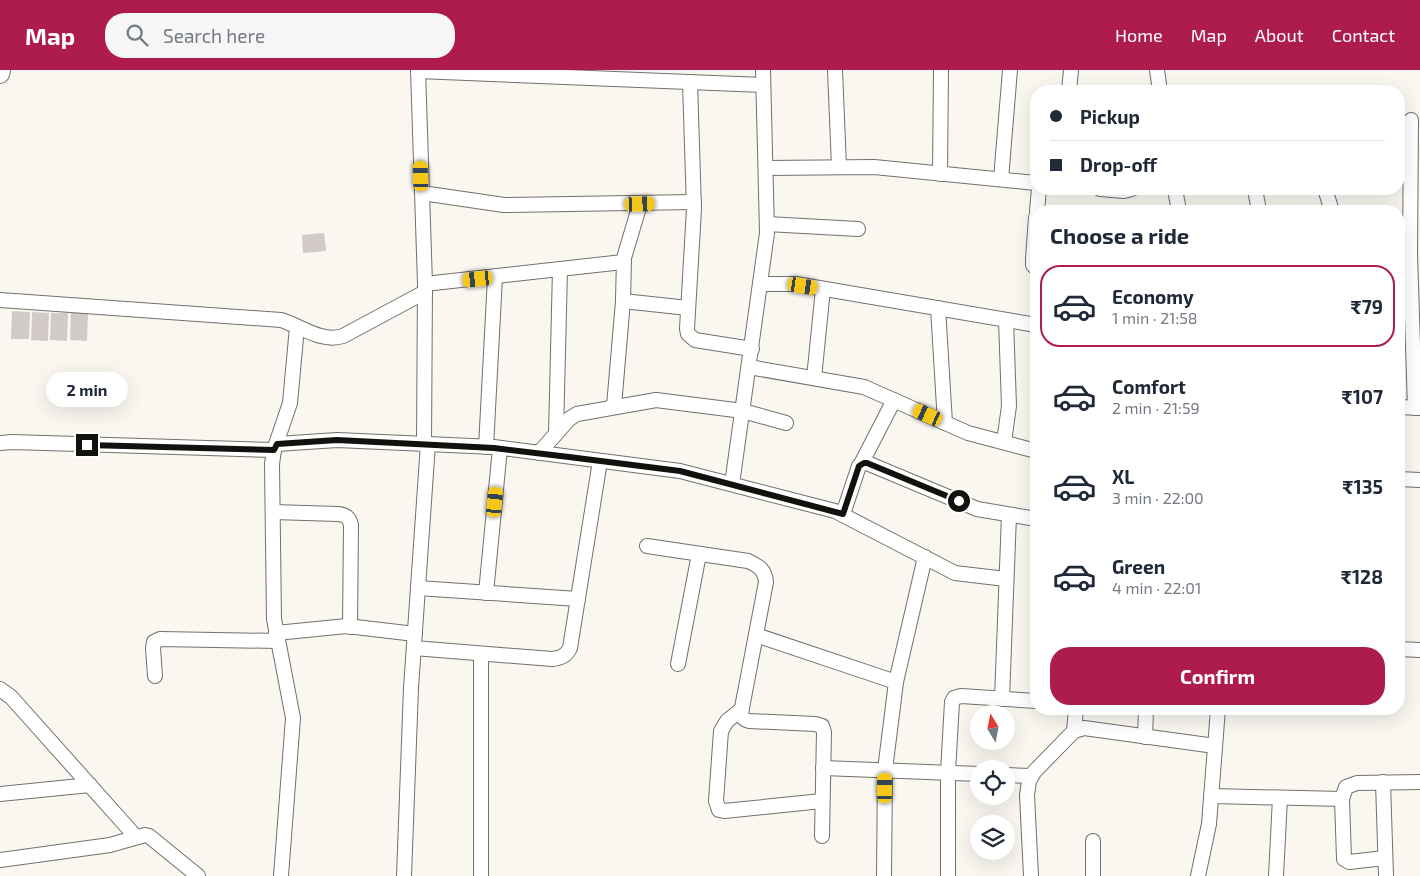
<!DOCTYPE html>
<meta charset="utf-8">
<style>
body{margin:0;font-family:"Exo 2",sans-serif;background:#f6f6f7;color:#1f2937;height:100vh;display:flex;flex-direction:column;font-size:19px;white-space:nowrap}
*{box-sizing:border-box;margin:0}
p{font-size:16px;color:#747a83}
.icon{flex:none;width:28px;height:28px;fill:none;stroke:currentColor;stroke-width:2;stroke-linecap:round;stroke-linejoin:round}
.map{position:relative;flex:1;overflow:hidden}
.details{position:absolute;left:1030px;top:135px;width:375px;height:510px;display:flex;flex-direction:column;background:#fff;border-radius:20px;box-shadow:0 5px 20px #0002}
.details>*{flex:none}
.hud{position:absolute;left:1030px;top:15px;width:375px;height:110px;border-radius:20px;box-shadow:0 5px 20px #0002;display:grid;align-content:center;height:110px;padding:0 20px;background:#fff}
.needle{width:32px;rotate:350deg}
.tools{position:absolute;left:970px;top:635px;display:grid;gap:10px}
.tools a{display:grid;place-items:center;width:45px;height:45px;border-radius:50%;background:#fff;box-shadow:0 5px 20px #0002;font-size:25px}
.end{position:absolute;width:22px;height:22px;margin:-11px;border:6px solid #11110e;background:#fff;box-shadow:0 0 0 2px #fff}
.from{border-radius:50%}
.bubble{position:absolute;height:35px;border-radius:18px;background:#fff;box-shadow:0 5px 20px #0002;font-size:16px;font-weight:700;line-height:35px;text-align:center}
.car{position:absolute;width:15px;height:30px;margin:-15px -8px;border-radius:6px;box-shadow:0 0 4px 1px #0007;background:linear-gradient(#f5c518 24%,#345 0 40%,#f5c518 0 76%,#345 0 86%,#f5c518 0)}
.hud b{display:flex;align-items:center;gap:18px;height:48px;font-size:19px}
.hud b+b{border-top:1px solid #e0e1e3}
.hud i{width:12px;height:12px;background:#1f2937}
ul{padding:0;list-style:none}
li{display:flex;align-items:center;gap:15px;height:82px;margin:0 10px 8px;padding:0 10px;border:2px solid transparent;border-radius:20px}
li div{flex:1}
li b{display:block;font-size:19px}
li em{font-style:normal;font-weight:700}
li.on{border-color:#ad1c4d}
li>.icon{width:45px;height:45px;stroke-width:1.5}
h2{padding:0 20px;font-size:22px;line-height:60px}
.primary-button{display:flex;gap:10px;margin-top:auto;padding:10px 20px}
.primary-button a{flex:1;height:58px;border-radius:20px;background:#ad1c4d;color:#fff;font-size:20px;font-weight:700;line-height:58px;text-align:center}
header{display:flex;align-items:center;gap:30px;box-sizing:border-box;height:70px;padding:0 25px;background:#ad1c4d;color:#fff}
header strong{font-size:24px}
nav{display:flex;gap:28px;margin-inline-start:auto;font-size:18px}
.search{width:350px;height:45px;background:#f6f6f7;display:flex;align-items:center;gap:12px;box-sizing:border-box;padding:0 18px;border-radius:20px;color:#747a83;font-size:19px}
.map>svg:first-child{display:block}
.building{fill:#d1cac7}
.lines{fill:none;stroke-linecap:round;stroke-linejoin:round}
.minor-casing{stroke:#72706a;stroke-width:16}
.tertiary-casing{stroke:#72706a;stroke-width:20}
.minor{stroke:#fff;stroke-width:14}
.tertiary{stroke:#fff;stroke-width:18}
.route{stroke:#11110e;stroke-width:6}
</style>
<header>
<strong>Map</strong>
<div class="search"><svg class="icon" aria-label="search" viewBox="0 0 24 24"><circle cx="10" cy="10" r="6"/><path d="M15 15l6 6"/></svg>Search here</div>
<nav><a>Home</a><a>Map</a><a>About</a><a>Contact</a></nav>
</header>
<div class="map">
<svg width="1420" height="806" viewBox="0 0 1420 806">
<rect width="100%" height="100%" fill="#f9f7f0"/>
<g class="building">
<path d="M324 163 326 181 303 183 302 165Z"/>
<path d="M12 241 30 242 29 269H11Z"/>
<path d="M32 242 49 243 48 271 31 270Z"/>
<path d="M51 243H68L67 271 50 270Z"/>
<path d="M71 243H88L87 271 70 270Z"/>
</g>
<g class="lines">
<defs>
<g id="minor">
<path d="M418 0 425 214 424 374"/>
<path d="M835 0 839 97"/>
<path d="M1157 0 1160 21"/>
<path d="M418 1 763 15"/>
<path d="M690 12 694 139 687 259 688 264 695 270 752 279"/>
<path d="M1069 21 1071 0"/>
<path d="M1411 50 1410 184 1415 338"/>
<path d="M766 98 874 97 1036 113"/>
<path d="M940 104 941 0"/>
<path d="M1001 109 1010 0"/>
<path d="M1100 119 1124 121 1132 119"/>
<path d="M1175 119 1179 141"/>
<path d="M1255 119 1259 141"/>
<path d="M1325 119 1332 141"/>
<path d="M422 123 504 135 694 132"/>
<path d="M1037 141 1039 119"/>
<path d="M1036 147 1033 189V195L1036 198"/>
<path d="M767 154 858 159"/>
<path d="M425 214 623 192"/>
<path d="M760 214H796L1036 255"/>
<path d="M0 230 281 250C301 256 321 273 343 266L425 222"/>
<path d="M623 231 688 238"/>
<path d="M938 238 945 353"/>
<path d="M749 297 864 317 968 363 1036 381"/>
<path d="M814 308 823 219"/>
<path d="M614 336 623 231 624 188 640 134"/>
<path d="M1399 337 1420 338"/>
<path d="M556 364 560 199"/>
<path d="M1004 372 1009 336 1006 250"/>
<path d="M0 373 12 372 274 380"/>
<path d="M277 374 337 370 494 377 680 401 835 441 955 503 1006 509"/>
<path d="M486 377 495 207"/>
<path d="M539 383 569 349 577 344 656 330 743 341 786 353"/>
<path d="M861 394 894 330"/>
<path d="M1399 409 1420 410"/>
<path d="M732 414 767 163 763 0"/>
<path d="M273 442 338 444C346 445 349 447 351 455L350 557"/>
<path d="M843 444 859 396 861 394 867 393 977 439 1036 449"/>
<path d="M647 476 748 491C759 496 765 500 766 512L741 643C742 648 744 650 749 651L815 654 822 656 824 662 822 766"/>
<path d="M418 518 578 529"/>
<path d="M486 523 500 378"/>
<path d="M276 563 347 556 415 564"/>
<path d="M756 565 896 612"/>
<path d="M414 578 552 589C561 588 566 586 570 578L600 391"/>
<path d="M1399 579 1420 580"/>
<path d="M481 584V806"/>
<path d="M678 594 699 484"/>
<path d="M155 606 153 578 154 572 160 569 278 571"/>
<path d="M0 619 11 627 136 767"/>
<path d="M1002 629 1009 445"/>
<path d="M742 639 727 651 721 661 716 731 719 740 724 741 822 731"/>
<path d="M1074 661 1076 639"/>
<path d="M1145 667 1146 639"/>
<path d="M823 698 979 704"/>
<path d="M1006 705 1031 706"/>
<path d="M1383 712 1386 806"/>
<path d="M0 724 90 715"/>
<path d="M1211 726 1342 729"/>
<path d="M1385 788 1349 792 1344 789 1342 729 1346 717 1357 713 1420 712"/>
<path d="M0 790 110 775 145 765 149 766 198 806"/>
<path d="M281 806 293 648 274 549 272 394 274 380 290 333 297 257"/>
<path d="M404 806 411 618 428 374"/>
<path d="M884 806 885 700 896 612 925 487"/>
<path d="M948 806V702L952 632 954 628 961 626 1036 631"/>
<path d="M1031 806 1027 725 1029 711 1034 702 1074 661 1084 658 1215 676"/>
<path d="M1093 806V771"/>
<path d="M1198 806 1209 754 1218 639"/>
<path d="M1276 806 1280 728"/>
</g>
<path id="tertiary" d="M0 4 1 0"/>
</defs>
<use href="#minor" class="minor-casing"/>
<use href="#tertiary" class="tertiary-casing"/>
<use href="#minor" class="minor"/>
<use href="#tertiary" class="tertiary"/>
</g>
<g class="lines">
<path class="route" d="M87 375 274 380 277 374 337 370 494 378 569 387 680 401 843 444 859 396 864 393H867L959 431"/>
</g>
</svg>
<div class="tools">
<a><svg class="needle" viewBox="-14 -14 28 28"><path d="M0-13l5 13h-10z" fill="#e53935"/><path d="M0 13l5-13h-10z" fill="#747a83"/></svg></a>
<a><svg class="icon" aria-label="locate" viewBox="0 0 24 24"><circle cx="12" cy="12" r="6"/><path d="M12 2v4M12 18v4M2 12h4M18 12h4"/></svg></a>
<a><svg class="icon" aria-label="layers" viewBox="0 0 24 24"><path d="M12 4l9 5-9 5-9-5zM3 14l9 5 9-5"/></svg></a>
</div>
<i class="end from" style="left:959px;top:431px"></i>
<i class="end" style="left:87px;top:375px"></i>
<div class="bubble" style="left:46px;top:302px;width:82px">2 min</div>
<i class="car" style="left:421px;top:106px;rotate:358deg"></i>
<i class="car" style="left:640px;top:134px;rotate:88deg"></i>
<i class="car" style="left:478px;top:209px;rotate:264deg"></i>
<i class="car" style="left:803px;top:216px;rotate:99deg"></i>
<i class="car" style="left:928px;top:345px;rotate:294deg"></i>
<i class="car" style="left:495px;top:432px;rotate:6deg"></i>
<i class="car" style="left:885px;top:718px;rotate:0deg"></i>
<div class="hud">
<b><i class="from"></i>Pickup</b>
<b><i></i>Drop-off</b>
</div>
<section class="details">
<h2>Choose a ride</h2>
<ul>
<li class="on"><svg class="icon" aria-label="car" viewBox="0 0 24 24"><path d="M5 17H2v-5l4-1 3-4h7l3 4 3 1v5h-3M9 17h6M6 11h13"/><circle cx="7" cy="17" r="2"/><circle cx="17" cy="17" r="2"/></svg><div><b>Economy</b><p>1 min · 21:58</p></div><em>₹79</em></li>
<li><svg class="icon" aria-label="car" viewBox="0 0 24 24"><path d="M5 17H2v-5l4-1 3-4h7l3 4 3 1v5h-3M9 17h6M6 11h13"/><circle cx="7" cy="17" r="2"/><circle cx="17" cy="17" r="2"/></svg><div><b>Comfort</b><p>2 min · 21:59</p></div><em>₹107</em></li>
<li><svg class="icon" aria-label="car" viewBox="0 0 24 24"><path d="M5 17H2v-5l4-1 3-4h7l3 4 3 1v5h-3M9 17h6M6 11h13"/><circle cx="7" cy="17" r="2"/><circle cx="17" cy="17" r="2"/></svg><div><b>XL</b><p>3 min · 22:00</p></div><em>₹135</em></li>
<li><svg class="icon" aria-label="car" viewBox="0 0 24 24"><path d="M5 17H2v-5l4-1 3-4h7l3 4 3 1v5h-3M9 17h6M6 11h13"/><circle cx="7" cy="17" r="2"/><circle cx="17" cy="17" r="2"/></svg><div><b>Green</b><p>4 min · 22:01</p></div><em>₹128</em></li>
</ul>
<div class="primary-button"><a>Confirm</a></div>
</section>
</div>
